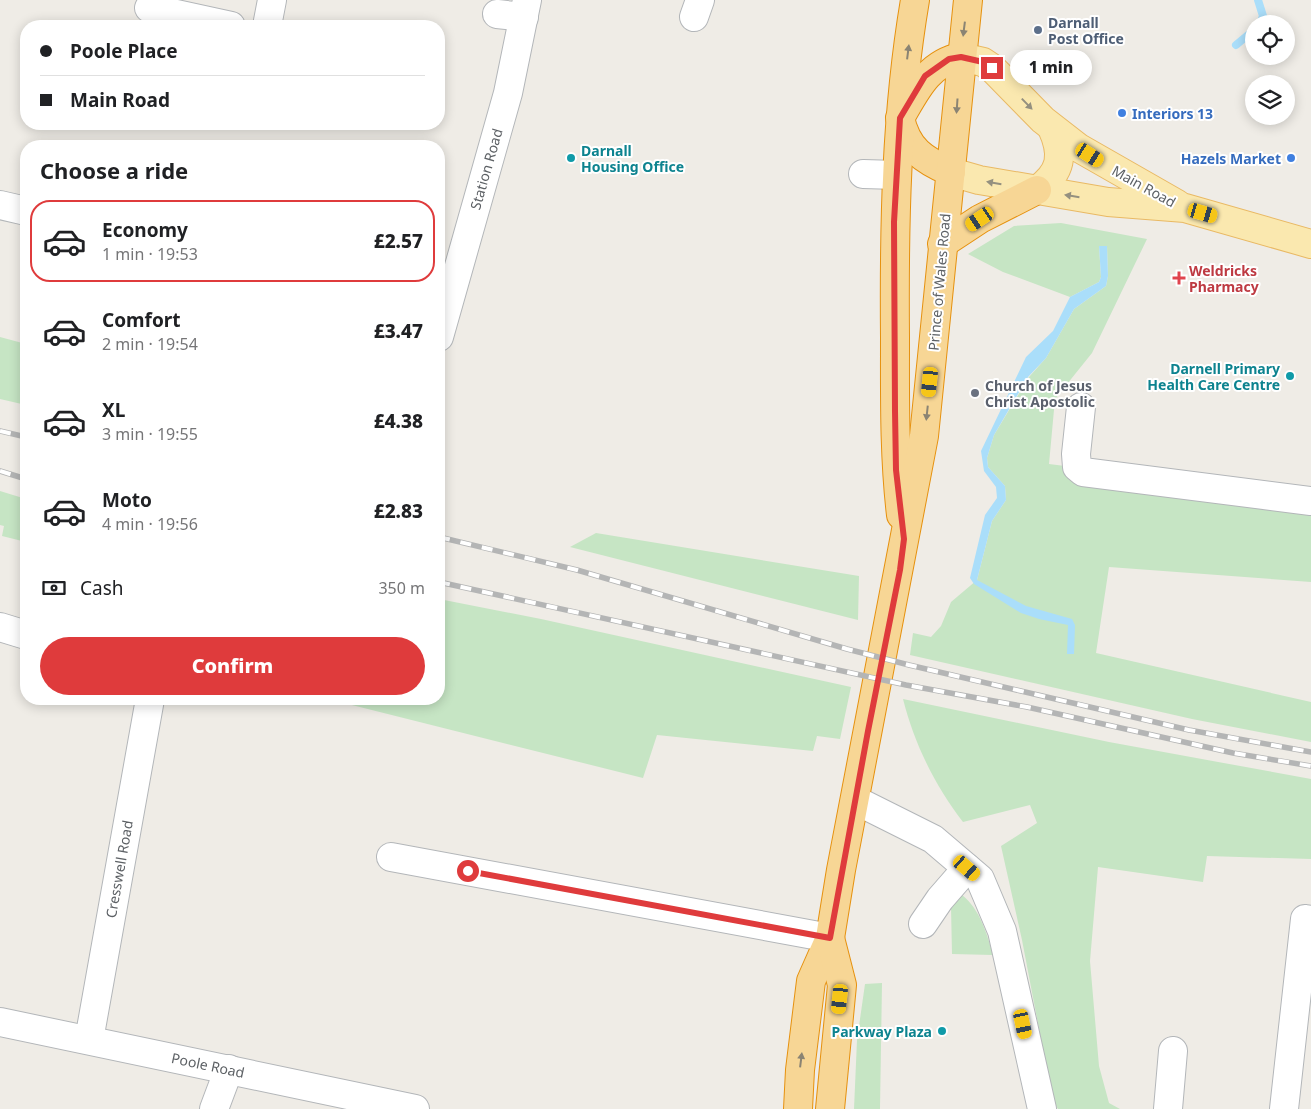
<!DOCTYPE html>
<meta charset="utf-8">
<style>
body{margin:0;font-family:"Noto Sans",sans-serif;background:#f6f6f6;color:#202124;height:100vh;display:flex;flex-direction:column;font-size:19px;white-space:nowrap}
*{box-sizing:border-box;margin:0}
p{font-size:16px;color:#757577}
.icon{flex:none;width:28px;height:28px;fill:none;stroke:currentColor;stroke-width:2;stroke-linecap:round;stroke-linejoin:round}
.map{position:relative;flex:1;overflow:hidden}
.panel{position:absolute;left:20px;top:140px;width:425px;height:565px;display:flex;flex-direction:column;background:#fff;border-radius:20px;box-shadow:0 2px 12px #0003}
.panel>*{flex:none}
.hud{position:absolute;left:20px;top:20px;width:425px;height:110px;border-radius:20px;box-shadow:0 2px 12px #0003;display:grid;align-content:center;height:110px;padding:0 20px;background:#fff}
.buttons{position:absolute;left:1245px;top:15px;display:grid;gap:10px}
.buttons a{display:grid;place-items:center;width:50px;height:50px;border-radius:50%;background:#fff;box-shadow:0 2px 12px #0003;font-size:25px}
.end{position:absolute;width:22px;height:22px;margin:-11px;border:6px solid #df3b3c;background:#fff;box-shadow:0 0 0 2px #fff}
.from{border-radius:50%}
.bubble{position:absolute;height:35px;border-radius:18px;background:#fff;box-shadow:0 2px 12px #0003;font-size:16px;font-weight:800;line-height:35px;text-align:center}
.car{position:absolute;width:15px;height:30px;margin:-15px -8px;border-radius:6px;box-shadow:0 0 4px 1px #0007;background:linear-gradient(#f5c518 24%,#345 0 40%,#f5c518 0 76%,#345 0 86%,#f5c518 0)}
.hud b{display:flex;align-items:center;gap:18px;height:48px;font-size:19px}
.hud b+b{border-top:1px solid #e0e0e0}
.hud i{width:12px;height:12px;background:#202124}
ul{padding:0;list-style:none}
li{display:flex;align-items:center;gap:15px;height:82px;margin:0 10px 8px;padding:0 10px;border:2px solid transparent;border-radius:20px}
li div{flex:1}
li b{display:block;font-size:19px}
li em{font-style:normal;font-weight:800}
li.current{border-color:#df3b3c}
li>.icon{width:45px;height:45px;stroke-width:1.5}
h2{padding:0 20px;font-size:22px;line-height:60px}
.pay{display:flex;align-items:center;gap:12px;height:55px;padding:0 20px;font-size:19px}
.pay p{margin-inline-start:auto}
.action{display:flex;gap:10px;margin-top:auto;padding:10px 20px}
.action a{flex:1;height:58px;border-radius:30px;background:#df3b3c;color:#fff;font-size:20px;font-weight:800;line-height:58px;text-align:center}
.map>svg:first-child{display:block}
.green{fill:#c6e5c4}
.water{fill:#aadefa}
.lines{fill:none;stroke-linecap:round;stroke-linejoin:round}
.stream{stroke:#aadefa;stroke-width:8}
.minor-casing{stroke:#b3b6b9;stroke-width:30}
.major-casing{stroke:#e9b964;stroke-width:30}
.highway-casing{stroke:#e6910e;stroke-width:30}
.minor{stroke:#fff;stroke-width:28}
.major{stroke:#fae8af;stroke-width:28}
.highway{stroke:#f7d695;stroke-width:28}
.rail-casing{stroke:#b4b5b5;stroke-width:5.5}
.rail{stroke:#fff;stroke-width:4;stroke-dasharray:11;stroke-linecap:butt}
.oneway{fill:#8b8473}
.oneway2{fill:#94907f}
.route{stroke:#df3b3c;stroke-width:6}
.service-dot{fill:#5c6f8a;stroke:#fff;stroke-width:2}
.shop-dot{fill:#3f7fe0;stroke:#fff;stroke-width:2}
.culture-dot{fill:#0f9aa8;stroke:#fff;stroke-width:2}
.health-dot{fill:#e0444e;stroke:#fff;stroke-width:2}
.worship-dot{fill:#6b7280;stroke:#fff;stroke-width:2}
.labels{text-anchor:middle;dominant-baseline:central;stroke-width:4;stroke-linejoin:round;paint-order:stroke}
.service-label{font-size:14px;font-weight:bold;fill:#4e5e75;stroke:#fff;text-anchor:start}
.shop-label{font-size:14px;font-weight:bold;fill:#366cbe;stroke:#fff;text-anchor:start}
.culture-label{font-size:14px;font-weight:bold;fill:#0d838f;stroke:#fff;text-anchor:end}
.street-label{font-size:14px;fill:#5d6165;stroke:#fff}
.health-label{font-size:14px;font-weight:bold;fill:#be3a42;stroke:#fff;text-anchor:start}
.worship-label{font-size:14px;font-weight:bold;fill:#5b616d;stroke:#fff;text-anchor:start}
</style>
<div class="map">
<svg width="1311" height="1109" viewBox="0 0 1311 1109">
<rect width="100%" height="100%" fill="#efece6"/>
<g class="green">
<path d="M1061 223 1147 239 1092 353 1055 399 1049 464 1311 497V582L1109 567 1096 653 1311 702V742L1192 719 910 655 913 633 931 637 941 626 951 602 977 580 992 521 1006 500 1005 486 988 467 987 458 994 435 1029 377 1046 358 1074 309 1106 286 1108 276 1107 246H1099L1101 277 1099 282 1070 297 1003 272 968 254 1014 226Z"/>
<path d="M0 337 26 344V405L0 399Z"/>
<path d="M0 491 26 499V542L2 536 4 526 0 525Z"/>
<path d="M596 533 859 576 858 620 570 547Z"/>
<path d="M439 599 541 619 851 687 840 739 817 736 813 751 657 735 643 778 328 699H439Z"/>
<path d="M903 699 1109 742 1311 779V859L1207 856 1203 882 1098 867 1090 961 1099 1066 1109 1103 1120 1109H1058L1053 1102 1022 940 1001 846 1037 823 1030 805 963 822C935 786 914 743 903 699Z"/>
<path d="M962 895C980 909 987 934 993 955L952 954 951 907Z"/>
<path d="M882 983 880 1109H854L857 1040 865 984Z"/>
</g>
<path class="water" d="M1099 246H1107L1108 276 1106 286 1074 309 1046 358 1028 377 994 435 987 458 988 467 1005 486 1006 500 992 521 977 580 1026 606 1072 619 1075 625 1074 654H1067L1068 625 1039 619 1021 613 974 584 970 578 985 515 997 498 996 487 984 471 981 451 1026 357 1053 331 1070 297 1099 282 1101 277Z"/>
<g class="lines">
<g class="stream">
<path d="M1258 0 1263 16 1260 24"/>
<path d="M1236 45 1254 30"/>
</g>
<defs>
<g id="minor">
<path d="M149 8 231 26"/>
<path d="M497 14 524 17"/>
<path d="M694 17 700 0"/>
<path d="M267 26 272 0"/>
<path d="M863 174 897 175"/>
<path d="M0 205 26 211"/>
<path d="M439 337 508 93 527 0"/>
<path d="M1081 407 1076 454 1077 467 1083 472 1311 501"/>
<path d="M0 627 26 635"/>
<path d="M855 800 933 839 980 879 1002 931 1042 1109"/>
<path d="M391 857 830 938"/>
<path d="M923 924 940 899 967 868"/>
<path d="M0 1022 415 1109"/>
<path d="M89 1040 150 699"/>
<path d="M214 1109 229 1069"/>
<path d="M1168 1109 1173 1051"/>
<path d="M1284 1109 1305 919 1311 920"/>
</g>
<g id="major">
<path d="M961 57 983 62 992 68 1043 120 1079 148 1177 204"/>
<path d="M951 172 979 180 1108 202 1185 208 1311 244"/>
<path d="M1037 190C1062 172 1064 155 1052 128"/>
</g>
<g id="highway">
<path d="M951 172C923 160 907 149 900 118 916 91 928 63 961 57"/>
<path d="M942 244 980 219 1037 190"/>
<path d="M901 515C894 455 895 396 895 337 894 224 896 112 915 0"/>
<path d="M798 1109 800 1070 811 981 830 938 841 870 924 436 968 0"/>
<path d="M830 1109 842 985 830 938"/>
</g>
</defs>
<use href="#minor" class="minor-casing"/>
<use href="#major" class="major-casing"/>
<use href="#highway" class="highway-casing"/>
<use href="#minor" class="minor"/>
<use href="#major" class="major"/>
<use href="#highway" class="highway"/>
<defs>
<g id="rail">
<path d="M0 431 26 437"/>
<path d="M0 471 26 479"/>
<path d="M439 537 577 570 847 649 909 665 1189 730 1311 752"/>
<path d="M439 582 906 685 1027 707 1233 753 1311 766"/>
</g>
</defs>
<use href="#rail" class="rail-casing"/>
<use href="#rail" class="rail"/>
</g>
<defs><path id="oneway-solid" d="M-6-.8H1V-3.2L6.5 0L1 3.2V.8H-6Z" transform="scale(1.25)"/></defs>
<g class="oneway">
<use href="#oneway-solid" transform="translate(964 29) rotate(97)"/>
<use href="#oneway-solid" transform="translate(908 52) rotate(-83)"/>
<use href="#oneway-solid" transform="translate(957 106) rotate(94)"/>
<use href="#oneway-solid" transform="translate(927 413) rotate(96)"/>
<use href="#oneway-solid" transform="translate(801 1060) rotate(-83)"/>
</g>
<g class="oneway2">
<use href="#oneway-solid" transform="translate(1027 104) rotate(46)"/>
<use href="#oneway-solid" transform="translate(994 183) rotate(-170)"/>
<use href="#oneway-solid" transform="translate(1072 196) rotate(-171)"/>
</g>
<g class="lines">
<path class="route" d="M468 871 830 938 868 731 900 570 904 539 896 470 895 411 894 222 900 118 925 76 949 59 961 57 983 62 992 68"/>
</g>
<circle class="service-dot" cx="1038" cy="30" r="5"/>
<g class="shop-dot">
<circle cx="1122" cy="113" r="5"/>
<circle cx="1291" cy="158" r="5"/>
</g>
<g class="culture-dot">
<circle cx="571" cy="158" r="5"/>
<circle cx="1290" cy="376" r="5"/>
<circle cx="942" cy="1031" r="5"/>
</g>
<path class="health-dot" d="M1176.5 270.5h5v5h5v5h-5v5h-5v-5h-5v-5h5z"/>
<circle class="worship-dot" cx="975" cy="393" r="5"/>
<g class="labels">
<g class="service-label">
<text x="1048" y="22">Darnall<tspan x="1048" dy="16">Post Office</tspan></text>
</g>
<g class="shop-label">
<text x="1132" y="113">Interiors 13</text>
<text x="1281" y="158" text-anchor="end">Hazels Market</text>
</g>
<g class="culture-label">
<text x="581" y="150" text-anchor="start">Darnall<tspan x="581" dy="16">Housing Office</tspan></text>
<text x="1280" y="368">Darnell Primary<tspan x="1280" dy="16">Health Care Centre</tspan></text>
<text x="932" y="1031">Parkway Plaza</text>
</g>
<g class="street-label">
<text transform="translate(486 169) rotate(-74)">Station Road</text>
<text transform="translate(1144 186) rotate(29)">Main Road</text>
<text transform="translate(939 282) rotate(-85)">Prince of Wales Road</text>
<text transform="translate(119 869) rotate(-80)">Cresswell Road</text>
<text transform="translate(208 1065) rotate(12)">Poole Road</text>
</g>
<g class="health-label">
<text x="1189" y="270">Weldricks<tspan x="1189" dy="16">Pharmacy</tspan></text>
</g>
<g class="worship-label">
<text x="985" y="385">Church of Jesus<tspan x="985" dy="16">Christ Apostolic</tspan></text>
</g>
</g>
</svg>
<div class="buttons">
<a><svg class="icon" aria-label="locate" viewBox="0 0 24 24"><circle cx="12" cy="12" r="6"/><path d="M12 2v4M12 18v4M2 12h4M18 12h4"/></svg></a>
<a><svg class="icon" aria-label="layers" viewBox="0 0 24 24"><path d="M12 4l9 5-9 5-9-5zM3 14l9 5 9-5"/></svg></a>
</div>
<i class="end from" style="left:468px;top:871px"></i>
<i class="end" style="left:992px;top:68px"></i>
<div class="bubble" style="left:1010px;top:50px;width:82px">1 min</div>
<i class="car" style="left:1090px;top:155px;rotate:123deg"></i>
<i class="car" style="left:1203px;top:213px;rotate:106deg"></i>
<i class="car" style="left:980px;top:219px;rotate:236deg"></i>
<i class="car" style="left:930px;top:382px;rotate:186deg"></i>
<i class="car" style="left:967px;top:868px;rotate:131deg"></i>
<i class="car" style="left:840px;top:999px;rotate:186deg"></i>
<i class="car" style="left:1023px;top:1024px;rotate:168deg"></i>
<div class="hud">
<b><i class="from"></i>Poole Place</b>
<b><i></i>Main Road</b>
</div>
<section class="panel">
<h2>Choose a ride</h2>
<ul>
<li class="current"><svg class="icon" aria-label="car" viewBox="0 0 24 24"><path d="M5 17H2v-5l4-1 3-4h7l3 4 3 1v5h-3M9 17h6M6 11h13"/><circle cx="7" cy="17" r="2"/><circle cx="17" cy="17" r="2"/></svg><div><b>Economy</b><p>1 min · 19:53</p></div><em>£2.57</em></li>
<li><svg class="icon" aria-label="car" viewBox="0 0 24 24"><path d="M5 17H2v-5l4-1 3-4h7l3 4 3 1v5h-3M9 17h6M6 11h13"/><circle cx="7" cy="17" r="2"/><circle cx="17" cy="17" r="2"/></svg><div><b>Comfort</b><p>2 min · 19:54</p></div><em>£3.47</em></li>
<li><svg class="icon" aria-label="car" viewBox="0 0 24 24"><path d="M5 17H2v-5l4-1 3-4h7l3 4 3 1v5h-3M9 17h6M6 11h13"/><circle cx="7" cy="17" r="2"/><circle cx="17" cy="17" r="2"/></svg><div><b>XL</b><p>3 min · 19:55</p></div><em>£4.38</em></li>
<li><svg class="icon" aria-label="car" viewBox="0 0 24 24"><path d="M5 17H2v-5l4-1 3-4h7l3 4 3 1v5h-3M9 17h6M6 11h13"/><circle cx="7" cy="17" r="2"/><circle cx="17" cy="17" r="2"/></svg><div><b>Moto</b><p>4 min · 19:56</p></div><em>£2.83</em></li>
</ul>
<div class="pay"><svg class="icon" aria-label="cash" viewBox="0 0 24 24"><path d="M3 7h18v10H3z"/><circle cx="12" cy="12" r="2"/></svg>Cash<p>350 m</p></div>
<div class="action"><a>Confirm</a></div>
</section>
</div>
